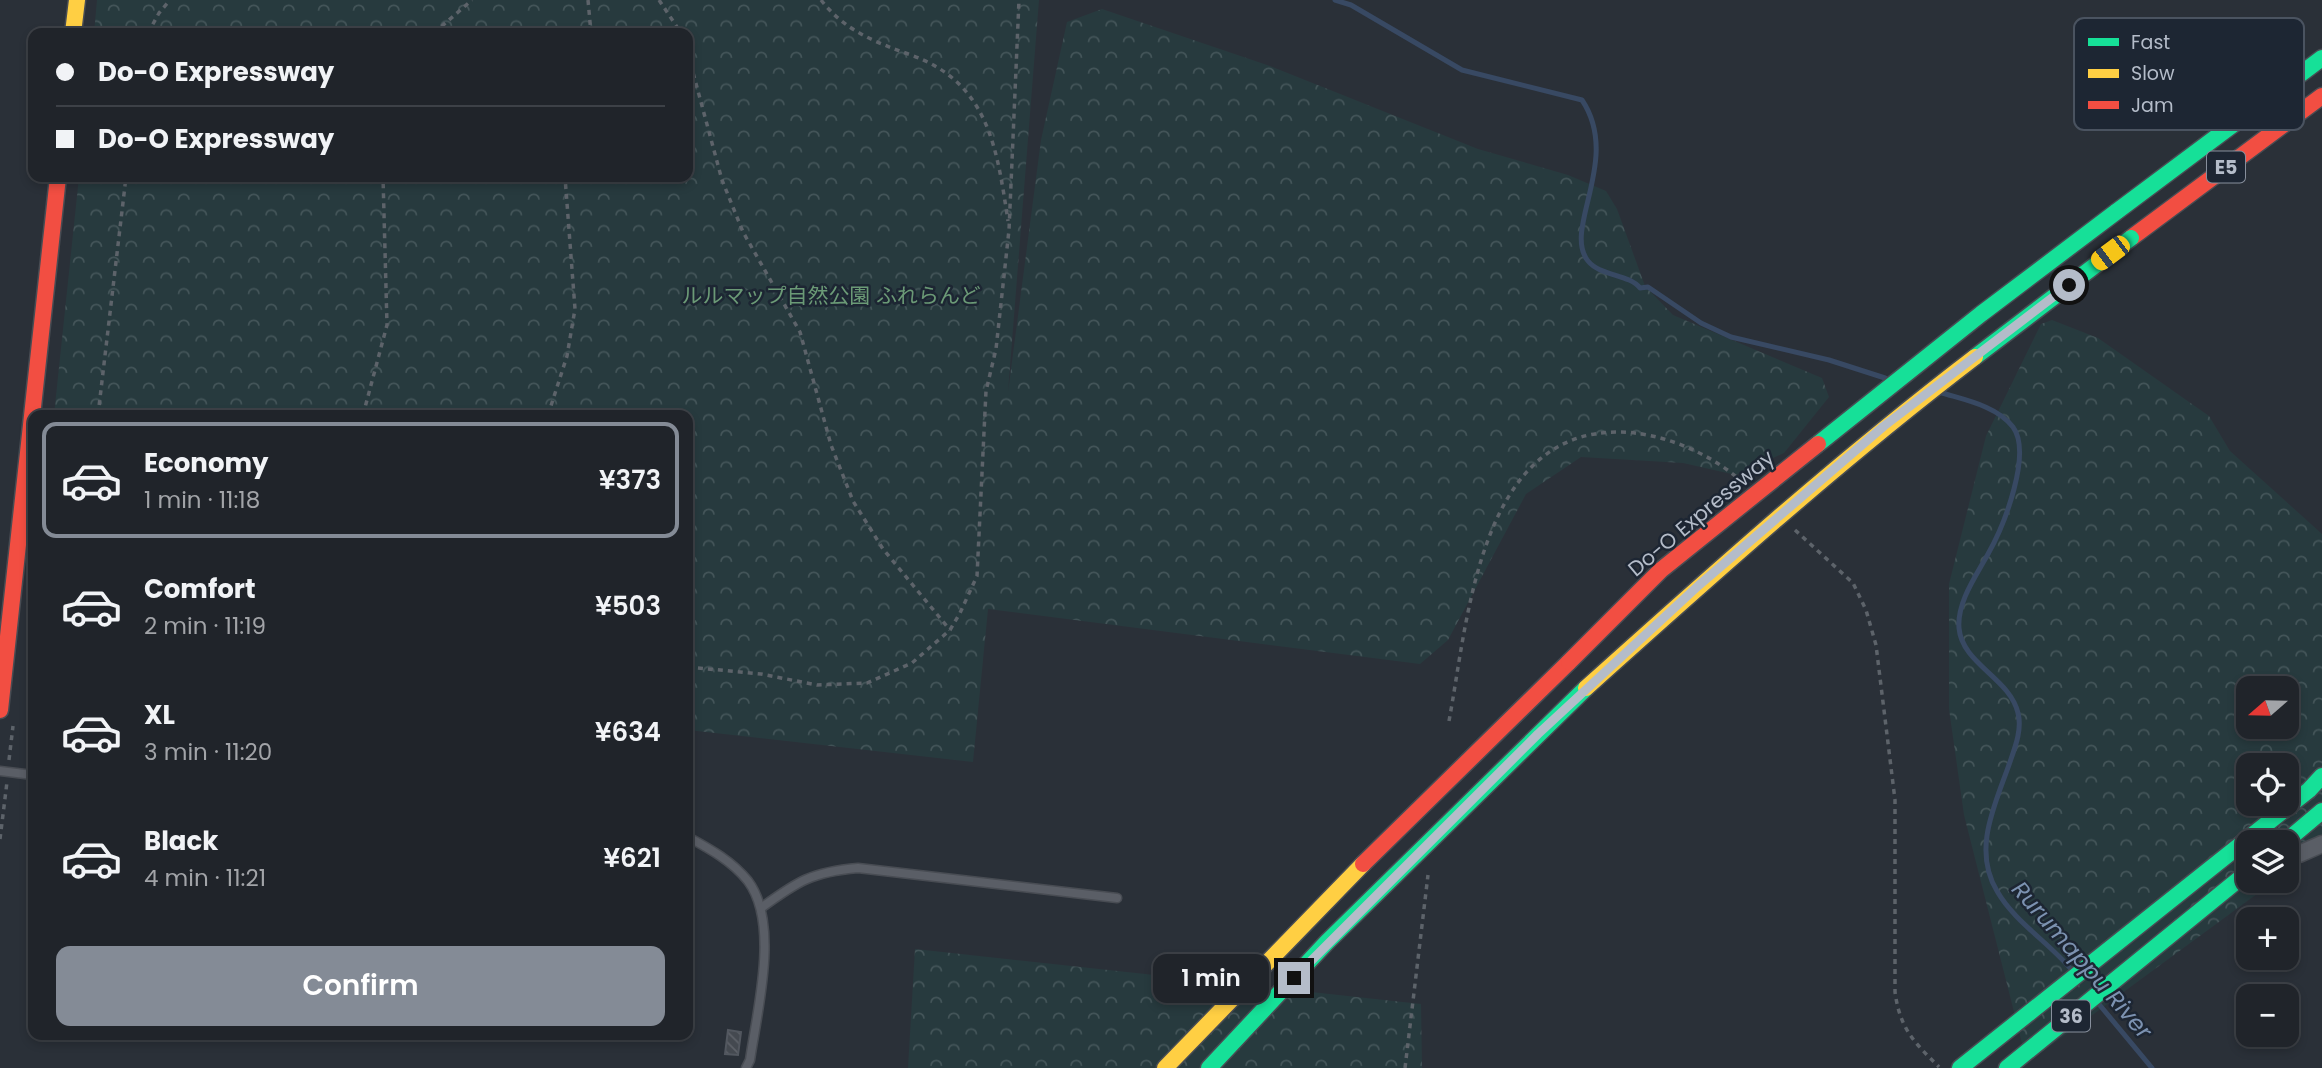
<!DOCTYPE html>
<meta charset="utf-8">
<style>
body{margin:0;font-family:Poppins,"Noto Sans JP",sans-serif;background:#2d3036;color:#f1f3f6;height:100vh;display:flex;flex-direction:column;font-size:26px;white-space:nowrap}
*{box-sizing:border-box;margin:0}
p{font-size:23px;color:#a2a4a8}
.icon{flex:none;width:38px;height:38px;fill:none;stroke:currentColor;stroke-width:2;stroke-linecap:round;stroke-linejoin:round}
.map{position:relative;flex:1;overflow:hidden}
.details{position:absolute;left:28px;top:410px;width:665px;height:630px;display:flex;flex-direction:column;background:#20242a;border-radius:14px;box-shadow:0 4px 10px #0003,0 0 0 2px #3d4147}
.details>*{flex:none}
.top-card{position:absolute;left:28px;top:28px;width:665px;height:154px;border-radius:14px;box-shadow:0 4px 10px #0003,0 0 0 2px #3d4147;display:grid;align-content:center;height:154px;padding:0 28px;background:#20242a}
.needle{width:46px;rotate:250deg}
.buttons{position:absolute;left:2236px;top:676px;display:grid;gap:14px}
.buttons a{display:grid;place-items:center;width:63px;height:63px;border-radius:14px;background:#20242a;box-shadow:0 4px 10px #0003,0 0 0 2px #3d4147;font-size:35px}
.end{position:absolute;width:32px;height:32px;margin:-16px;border:9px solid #b4bcc9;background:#111;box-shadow:0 0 0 4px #111}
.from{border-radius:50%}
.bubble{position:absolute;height:49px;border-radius:14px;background:#20242a;box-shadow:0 4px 10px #0003,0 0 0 2px #3d4147;font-size:23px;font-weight:600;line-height:49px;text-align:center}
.car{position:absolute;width:21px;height:42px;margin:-21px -10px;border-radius:9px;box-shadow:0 0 5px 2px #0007;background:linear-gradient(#f5c518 24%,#345 0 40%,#f5c518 0 76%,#345 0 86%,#f5c518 0)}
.top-card b{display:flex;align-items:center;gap:24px;height:66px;font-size:26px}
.top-card b+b{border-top:2px solid #3d4147}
.top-card i{width:18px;height:18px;background:#f1f3f6}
ul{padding:12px 0 0;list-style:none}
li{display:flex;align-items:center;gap:21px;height:116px;margin:0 14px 10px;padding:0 14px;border:4px solid transparent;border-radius:14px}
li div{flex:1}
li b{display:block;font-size:26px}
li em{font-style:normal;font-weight:600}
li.selected{border-color:#848b96}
li>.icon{width:63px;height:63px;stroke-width:1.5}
.cta{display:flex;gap:14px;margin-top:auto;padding:14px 28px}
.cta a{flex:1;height:80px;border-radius:14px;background:#848b96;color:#fff;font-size:28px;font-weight:600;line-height:80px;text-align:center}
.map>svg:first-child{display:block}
.forest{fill:url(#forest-crowns);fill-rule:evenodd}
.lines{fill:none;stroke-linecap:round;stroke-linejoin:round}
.stream{stroke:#384963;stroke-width:5}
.building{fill:url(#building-back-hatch);stroke:#52575f;stroke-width:2}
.lane-casing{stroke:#484c53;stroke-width:11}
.street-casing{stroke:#484c53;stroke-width:19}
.fast-casing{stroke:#484c53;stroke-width:19}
.slow-casing{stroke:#484c53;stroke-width:19}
.jam-casing{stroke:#484c53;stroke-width:19}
.path{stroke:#5d636a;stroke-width:3.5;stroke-dasharray:5 5;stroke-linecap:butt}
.lane{stroke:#5a5e66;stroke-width:8}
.street{stroke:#5a5e66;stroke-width:16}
.fast{stroke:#16e098;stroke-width:16}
.slow{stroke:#ffcf43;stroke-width:16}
.jam{stroke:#f24e42;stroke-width:16}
.fast-bridge-casing{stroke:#474c53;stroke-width:19;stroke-linecap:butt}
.slow-bridge-casing{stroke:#474c53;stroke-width:19;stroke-linecap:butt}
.jam-bridge-casing{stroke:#474c53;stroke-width:19;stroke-linecap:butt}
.fast-bridge{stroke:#16e098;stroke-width:16}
.slow-bridge{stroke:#ffcf43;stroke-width:16}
.jam-bridge{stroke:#f24e42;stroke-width:16}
.route{stroke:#b4bcc9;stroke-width:9}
.labels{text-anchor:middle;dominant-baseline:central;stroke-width:5;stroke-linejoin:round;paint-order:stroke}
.shield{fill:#1d2633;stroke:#878f9c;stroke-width:2}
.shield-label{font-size:19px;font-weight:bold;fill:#b4bcc9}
.park-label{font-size:21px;fill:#6b9a76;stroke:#1d2633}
.street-label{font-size:21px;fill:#b4bcc9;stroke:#1d2633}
.water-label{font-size:23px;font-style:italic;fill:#7c92b1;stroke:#1d2633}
.key{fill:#1d2633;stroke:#4a5360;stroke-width:2}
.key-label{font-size:19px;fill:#b4bcc9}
</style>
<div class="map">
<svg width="2322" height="1068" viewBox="0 0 2322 1068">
<defs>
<pattern id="forest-crowns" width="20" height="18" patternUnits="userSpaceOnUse" patternTransform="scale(1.75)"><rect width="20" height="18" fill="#273a3e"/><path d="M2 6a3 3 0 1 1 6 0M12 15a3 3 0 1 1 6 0" fill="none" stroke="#445559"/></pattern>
<pattern id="building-back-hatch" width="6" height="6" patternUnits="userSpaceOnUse" patternTransform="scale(1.75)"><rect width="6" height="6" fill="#444950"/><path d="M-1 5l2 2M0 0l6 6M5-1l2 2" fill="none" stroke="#5d6168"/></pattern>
</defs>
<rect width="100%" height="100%" fill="#2a3038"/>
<g class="forest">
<path d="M97 0H1039L1008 392 1041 140 1067 22 1102 9 1270 66 1478 149 1568 175 1606 191 1617 209 1645 286 1673 315 1822 378 1829 397 1784 453 1736 475 1683 463 1581 457 1526 494 1448 640 1420 664 988 609 973 762 688 730V415H54L79 177H688V33H94Z"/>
<path d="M2052 320 2098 338 2209 416 2230 451 2322 534V846L2287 872V842H2249V880H2276L2027 1063 1964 815 1949 709V584L1986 436 2041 324ZM2249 688H2287V726H2249ZM2249 765H2287V803H2249Z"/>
<path d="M915 949 1421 1004 1422 1068H908Z"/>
</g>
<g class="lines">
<g class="stream">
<path d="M1335 0 1351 5 1462 70 1582 100C1622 160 1562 229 1588 261 1600 276 1629 274 1640 288L1648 287 1701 323 1731 337 1829 360 1885 378"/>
<path d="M1942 393C1965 400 1997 406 2013 427 2032 453 2005 524 1988 554 1976 576 1957 602 1959 628 1962 664 2010 678 2018 713 2022 728 2016 745 2011 759 1997 801 1971 848 1997 891 2014 921 2048 942 2070 968"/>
<path d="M2098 1003 2152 1068"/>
</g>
</g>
<path class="building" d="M728 1030 741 1032 738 1055 725 1054Z"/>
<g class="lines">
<defs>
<g id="lane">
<path d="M0 771 33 775"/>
<path d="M688 837C710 849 732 861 748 881 780 924 757 1011 750 1060L746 1068"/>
<path d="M761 908C798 881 812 872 858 868L1117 898"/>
</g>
<path id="street" d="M2299 854 2322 844"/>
<g id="fast">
<path d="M2116 212 2322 58"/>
<path d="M2285 842 2322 811"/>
<path d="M1209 1068 1327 942 1586 688"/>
<path d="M1960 1068 2309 790 2322 776"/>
<path d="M2007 1068 2249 871"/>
</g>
<g id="slow">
<path d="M73 33 77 0"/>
<path d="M1165 1068 1363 864"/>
</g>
<g id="jam">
<path d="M2131 238 2322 96"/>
<path d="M0 710 58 177"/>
<path d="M1363 864 1569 662"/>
</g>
</defs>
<use href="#lane" class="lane-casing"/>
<use href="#street" class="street-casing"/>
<use href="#fast" class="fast-casing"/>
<use href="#slow" class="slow-casing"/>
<use href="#jam" class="jam-casing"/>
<g class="path">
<path d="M588 0 591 33"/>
<path d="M659 0 681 33"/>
<path d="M821 0C845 31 875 42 911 55 989 83 997 149 1008 221"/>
<path d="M148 33 159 13 170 0"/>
<path d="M434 33 472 0"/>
<path d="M688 54 722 180 743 232 800 332 831 445 853 501 883 549 950 630"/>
<path d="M98 415 126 177"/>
<path d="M363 415 387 325 383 177"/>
<path d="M548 415 567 356 575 309 565 177"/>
<path d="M1795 530 1853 583 1866 610 1876 645 1895 800V992C1900 1029 1914 1042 1939 1067"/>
<path d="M688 667 761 674 817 685 867 683 912 663 950 630 960 613 977 576 986 391 996 349 1009 230 1019 0"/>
<path d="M1449 721C1468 620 1479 432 1618 432 1660 432 1708 452 1740 480"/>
<path d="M9 760 13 726"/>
<path d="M0 839 7 782"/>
<path d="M1405 1068 1428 875"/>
</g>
<use href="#lane" class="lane"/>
<use href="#street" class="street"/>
<use href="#fast" class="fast"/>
<use href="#slow" class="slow"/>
<use href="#jam" class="jam"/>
<defs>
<g id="fast-bridge">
<path d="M1975 357 2131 238"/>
<path d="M1818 444 1981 314 2116 212"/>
</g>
<path id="slow-bridge" d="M1586 688C1713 574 1839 461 1975 357"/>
<path id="jam-bridge" d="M1569 662 1661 570 1818 444"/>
</defs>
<use href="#fast-bridge" class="fast-bridge-casing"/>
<use href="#slow-bridge" class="slow-bridge-casing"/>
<use href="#jam-bridge" class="jam-bridge-casing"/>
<use href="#fast-bridge" class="fast-bridge"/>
<use href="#slow-bridge" class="slow-bridge"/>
<use href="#jam-bridge" class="jam-bridge"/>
</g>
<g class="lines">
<path class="route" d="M1294 978 1538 734 1698 586 1884 426 2069 285"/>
</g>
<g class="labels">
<g class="shield">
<rect x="2207" y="151.5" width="38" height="31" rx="5"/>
<rect x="2052" y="1000.5" width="38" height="31" rx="5"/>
</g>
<g class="shield-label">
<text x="2226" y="167">E5</text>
<text x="2071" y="1016">36</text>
</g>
<g class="park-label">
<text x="831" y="295">ルルマップ自然公園 ふれらんど</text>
</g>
<g class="street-label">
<text transform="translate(1701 513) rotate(-40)">Do-O Expressway</text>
</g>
<g class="water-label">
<text transform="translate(2082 960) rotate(49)">Rurumappu River</text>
</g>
</g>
<rect x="2074" y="18" width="230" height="112" rx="10" class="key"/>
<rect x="2088" y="38" width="31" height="8" fill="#16e098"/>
<rect x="2088" y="69" width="31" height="9" fill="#ffcf43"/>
<rect x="2088" y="101" width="31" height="8" fill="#f24e42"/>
<g class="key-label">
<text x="2131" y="49">Fast</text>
<text x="2131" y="80">Slow</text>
<text x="2131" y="112">Jam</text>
</g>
</svg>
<div class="buttons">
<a><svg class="needle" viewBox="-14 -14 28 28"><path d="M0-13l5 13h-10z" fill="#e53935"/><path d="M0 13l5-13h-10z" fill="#a2a4a8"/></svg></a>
<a><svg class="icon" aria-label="locate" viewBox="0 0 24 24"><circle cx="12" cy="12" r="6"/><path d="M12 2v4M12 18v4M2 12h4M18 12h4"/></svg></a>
<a><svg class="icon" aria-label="layers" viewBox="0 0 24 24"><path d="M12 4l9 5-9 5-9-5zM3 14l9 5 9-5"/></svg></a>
<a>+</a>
<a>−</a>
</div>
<i class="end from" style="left:2069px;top:285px"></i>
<i class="end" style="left:1294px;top:978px"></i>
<div class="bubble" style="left:1153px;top:954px;width:116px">1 min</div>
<i class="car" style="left:2110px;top:253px;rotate:233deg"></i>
<div class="top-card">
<b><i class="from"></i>Do-O Expressway</b>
<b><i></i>Do-O Expressway</b>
</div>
<section class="details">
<ul>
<li class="selected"><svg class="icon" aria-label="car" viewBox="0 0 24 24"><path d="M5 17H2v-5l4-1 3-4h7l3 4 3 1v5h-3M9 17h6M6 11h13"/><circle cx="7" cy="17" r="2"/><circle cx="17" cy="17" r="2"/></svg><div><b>Economy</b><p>1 min · 11:18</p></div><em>¥373</em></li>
<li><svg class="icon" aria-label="car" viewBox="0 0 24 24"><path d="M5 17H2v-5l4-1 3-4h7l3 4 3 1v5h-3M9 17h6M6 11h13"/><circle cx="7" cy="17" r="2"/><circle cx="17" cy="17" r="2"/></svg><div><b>Comfort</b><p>2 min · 11:19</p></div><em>¥503</em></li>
<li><svg class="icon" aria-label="car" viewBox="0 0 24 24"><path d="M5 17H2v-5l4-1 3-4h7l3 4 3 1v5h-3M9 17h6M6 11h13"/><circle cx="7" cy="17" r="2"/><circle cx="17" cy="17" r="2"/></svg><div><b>XL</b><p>3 min · 11:20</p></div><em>¥634</em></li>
<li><svg class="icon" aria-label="car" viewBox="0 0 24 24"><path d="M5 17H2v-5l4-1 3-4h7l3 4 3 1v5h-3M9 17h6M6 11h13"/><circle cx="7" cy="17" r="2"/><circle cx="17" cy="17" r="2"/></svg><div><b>Black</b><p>4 min · 11:21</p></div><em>¥621</em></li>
</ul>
<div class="cta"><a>Confirm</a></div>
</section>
</div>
